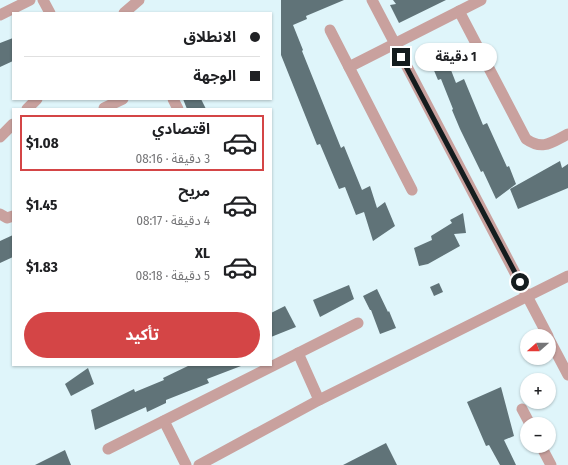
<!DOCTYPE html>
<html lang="ar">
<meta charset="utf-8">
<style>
body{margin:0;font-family:"Fira Sans Condensed","Noto Sans Arabic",sans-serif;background:#f6f6f6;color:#202124;direction:rtl;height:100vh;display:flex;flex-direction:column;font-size:15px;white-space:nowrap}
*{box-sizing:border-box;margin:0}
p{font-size:13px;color:#757577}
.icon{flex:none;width:22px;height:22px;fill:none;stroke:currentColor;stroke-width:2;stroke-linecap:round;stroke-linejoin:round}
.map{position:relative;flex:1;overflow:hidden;direction:ltr}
.side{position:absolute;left:12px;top:108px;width:260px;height:258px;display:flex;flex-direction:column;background:#fff;border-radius:0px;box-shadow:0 1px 3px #0004;direction:rtl}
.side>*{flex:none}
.top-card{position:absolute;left:12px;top:12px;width:260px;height:88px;border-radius:0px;box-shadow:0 1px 3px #0004;direction:rtl;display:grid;align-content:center;height:88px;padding:0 12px;background:#fff}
.needle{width:26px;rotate:249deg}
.fabs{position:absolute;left:520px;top:329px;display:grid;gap:8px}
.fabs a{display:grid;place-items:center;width:36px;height:36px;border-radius:50%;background:#fff;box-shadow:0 1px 3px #0004;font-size:20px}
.end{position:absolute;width:18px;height:18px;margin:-9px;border:5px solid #141c1e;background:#fff;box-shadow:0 0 0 2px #fff}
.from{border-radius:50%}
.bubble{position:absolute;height:28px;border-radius:14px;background:#fff;box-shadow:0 1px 3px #0004;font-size:13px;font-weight:700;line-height:28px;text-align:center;direction:rtl}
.top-card b{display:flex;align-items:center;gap:14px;height:38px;font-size:15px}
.top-card b+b{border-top:1px solid #e0e0e0}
.top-card i{width:10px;height:10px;background:#202124}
ul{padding:7px 0 0;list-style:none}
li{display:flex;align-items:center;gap:12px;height:56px;margin:0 8px 6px;padding:0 4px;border:2px solid transparent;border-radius:0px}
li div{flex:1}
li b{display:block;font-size:15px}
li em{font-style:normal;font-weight:700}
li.on{border-color:#d44546}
li>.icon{width:36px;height:36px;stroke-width:1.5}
.button{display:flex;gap:8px;margin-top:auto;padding:8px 12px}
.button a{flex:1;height:46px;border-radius:24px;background:#d44546;color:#fff;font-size:16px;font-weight:700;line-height:46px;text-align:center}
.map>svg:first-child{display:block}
.building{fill:#607378}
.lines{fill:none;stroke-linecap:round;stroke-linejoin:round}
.street{stroke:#c9a19e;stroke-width:11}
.route{stroke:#141c1e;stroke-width:5}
</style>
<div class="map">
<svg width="568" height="465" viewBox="0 0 568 465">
<rect width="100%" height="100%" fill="#dff5fa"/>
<g class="building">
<path d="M281 0H344L306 16 307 19 293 25 303 50 302 51 341 148 344 146 362 190 370 186 377 208 385 202 395 226 373 241 364 212 356 215 345 187 339 189 320 144 317 145 281 55Z"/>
<path d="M393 0H446L399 23 390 5 396 4Z"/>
<path d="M13 38V61L0 67V43Z"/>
<path d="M452 43 457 55 454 56 457 61 449 65 456 83 464 79 483 125 487 123 507 167 509 166 516 184 496 199 483 171 481 172 460 129 452 110 453 109 441 79 438 80 430 61 437 58 434 51Z"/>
<path d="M183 99H201L206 109H187Z"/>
<path d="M560 161 562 168 568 164V188L518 209 510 189Z"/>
<path d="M463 213 466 233 454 234 460 246 428 264 419 266 414 248 432 240 431 236 452 223 450 220Z"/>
<path d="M13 235V257L0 263V241Z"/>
<path d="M439 283 443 292 434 296 430 287Z"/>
<path d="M349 285 354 299 320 317 313 300Z"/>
<path d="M377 289 388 312 389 311 396 328 380 334 371 310H370L363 296Z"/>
<path d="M285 306 296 327 271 337V313Z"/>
<path d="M190 365 241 366 207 379 209 383 166 400V403L147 412 146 407 95 430 91 410 134 389 135 392 164 380 163 378Z"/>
<path d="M88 368 94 384 71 396 65 384Z"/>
<path d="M501 387 514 436 504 440 516 465H500L489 445 486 446 467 402Z"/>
<path d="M386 443 397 465H343Z"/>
<path d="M65 450 71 465H35Z"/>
</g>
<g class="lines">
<g class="street">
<path d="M43 0 50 13"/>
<path d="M372 0 548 336"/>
<path d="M459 11 526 139C543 151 552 142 568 134"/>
<path d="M124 13 139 0"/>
<path d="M0 15 30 0"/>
<path d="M330 30 412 190"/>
<path d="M349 67 481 0"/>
<path d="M173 99 178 109"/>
<path d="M104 108 123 99"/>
<path d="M27 109 37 99"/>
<path d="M0 137 13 124"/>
<path d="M0 214 7 218 13 216"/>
<path d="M549 339 568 375"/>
<path d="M298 353 319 400"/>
<path d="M522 409 530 424"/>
<path d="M164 421 186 465"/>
<path d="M541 446 551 465"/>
<path d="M108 449 358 323"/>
<path d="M199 465 319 400 568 276"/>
</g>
</g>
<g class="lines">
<path class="route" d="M401 57 520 282"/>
</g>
</svg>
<div class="fabs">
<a><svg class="needle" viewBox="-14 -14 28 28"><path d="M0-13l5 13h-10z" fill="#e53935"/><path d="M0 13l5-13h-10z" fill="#757577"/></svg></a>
<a>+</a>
<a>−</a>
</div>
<i class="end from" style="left:520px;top:282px"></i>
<i class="end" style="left:401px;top:57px"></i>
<div class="bubble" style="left:415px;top:43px;width:82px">1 دقيقة</div>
<div class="top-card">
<b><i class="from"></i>الانطلاق</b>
<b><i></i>الوجهة</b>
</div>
<section class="side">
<ul>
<li class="on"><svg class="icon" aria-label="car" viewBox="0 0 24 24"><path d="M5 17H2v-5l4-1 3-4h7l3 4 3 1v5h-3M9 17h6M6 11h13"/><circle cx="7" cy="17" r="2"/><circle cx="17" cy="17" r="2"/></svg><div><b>اقتصادي</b><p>3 دقيقة · 08:16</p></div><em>$1.08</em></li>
<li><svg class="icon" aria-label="car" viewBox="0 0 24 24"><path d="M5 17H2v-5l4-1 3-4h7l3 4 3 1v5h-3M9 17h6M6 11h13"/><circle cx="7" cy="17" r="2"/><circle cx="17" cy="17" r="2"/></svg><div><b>مريح</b><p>4 دقيقة · 08:17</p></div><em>$1.45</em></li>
<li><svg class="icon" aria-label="car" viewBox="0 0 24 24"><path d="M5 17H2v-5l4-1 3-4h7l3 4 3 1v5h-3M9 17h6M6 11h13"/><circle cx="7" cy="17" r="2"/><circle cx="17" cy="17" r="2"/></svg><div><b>XL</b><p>5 دقيقة · 08:18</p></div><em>$1.83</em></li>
</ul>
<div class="button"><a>تأكيد</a></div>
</section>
</div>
